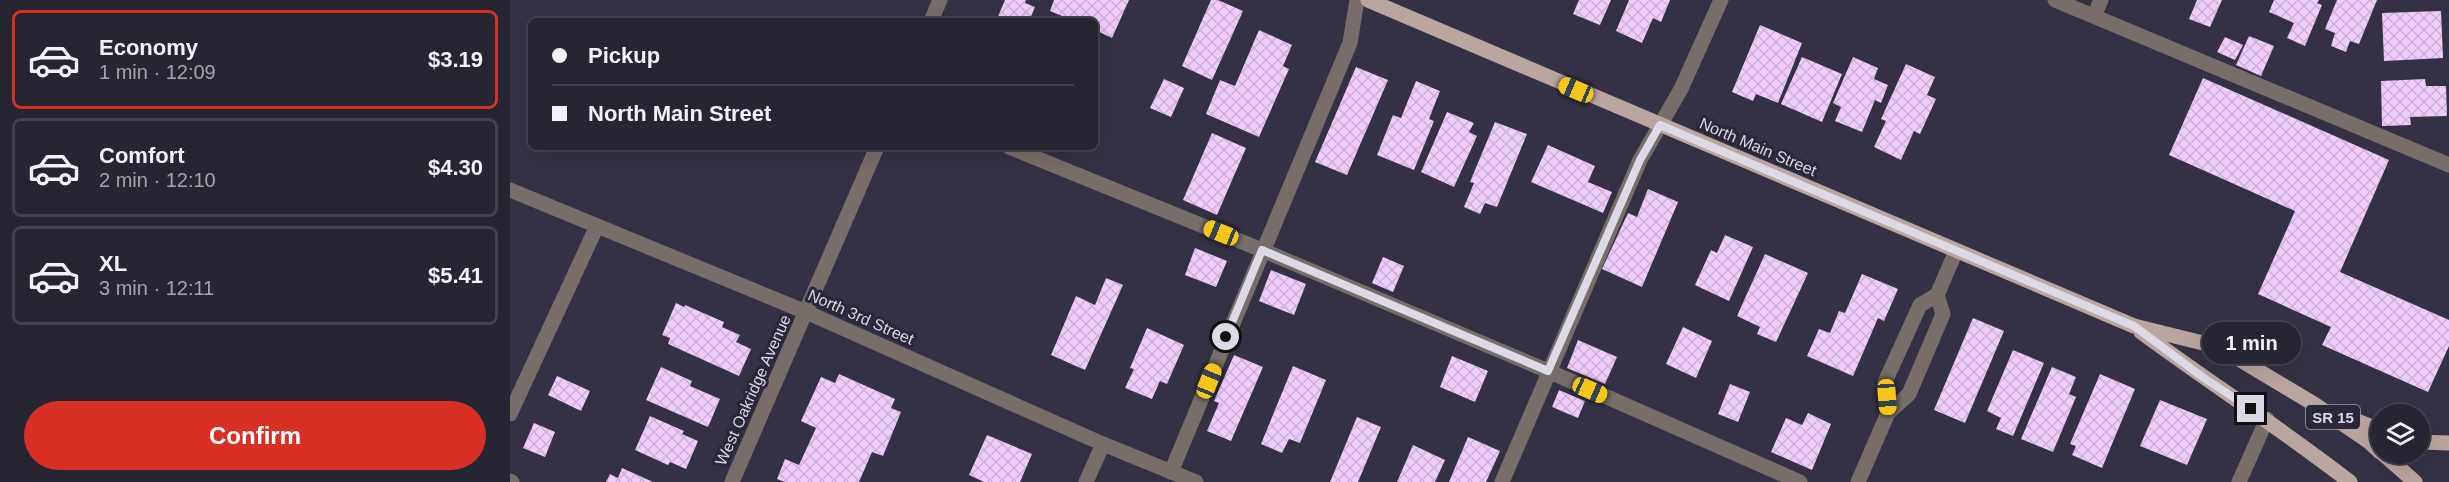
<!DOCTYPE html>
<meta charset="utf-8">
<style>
body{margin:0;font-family:Helvetica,sans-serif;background:#32313e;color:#f1f3f6;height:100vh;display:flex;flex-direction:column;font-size:22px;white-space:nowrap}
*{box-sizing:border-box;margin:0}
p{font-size:20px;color:#a4a5ac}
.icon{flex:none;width:33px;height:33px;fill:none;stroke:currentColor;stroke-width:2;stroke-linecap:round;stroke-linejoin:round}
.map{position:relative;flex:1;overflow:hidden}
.panel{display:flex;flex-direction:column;background:#262532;width:510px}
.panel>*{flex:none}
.guide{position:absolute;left:18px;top:18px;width:570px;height:132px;border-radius:9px;box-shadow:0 6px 24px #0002,0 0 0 2px #42424d;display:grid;align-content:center;height:132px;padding:0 24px;background:#262532}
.tools{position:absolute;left:1860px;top:404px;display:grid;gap:12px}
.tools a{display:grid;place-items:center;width:60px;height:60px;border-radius:50%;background:#262532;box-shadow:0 6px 24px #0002,0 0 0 2px #42424d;font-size:30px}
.end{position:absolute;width:27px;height:27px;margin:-14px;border:8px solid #dbdae5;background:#111;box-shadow:0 0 0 3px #111}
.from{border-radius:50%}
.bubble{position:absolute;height:42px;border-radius:21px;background:#262532;box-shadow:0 6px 24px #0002,0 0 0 2px #42424d;font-size:20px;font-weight:700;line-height:42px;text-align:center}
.car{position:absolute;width:18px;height:36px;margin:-18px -9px;border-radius:8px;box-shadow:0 0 4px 2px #0007;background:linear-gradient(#f5c518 24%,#345 0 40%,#f5c518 0 76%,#345 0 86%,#f5c518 0)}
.guide b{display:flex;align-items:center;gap:21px;height:57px;font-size:22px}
.guide b+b{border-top:2px solid #42424d}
.guide i{width:15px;height:15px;background:#f1f3f6}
ul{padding:10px 0 0;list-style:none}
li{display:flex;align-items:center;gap:18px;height:99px;margin:0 12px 9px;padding:0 12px;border:3px solid #42424d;border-radius:9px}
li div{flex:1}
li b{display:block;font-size:22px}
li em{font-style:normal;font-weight:700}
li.on{border-color:#d93025}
li>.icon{width:54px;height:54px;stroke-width:1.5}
.primary-button{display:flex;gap:12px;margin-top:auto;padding:12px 24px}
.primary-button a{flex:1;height:69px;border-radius:36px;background:#d93025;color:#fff;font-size:24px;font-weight:700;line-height:69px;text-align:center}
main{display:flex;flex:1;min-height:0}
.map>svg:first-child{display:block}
.building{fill:url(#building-cross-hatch)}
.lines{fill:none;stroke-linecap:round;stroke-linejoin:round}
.minor{stroke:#776d69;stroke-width:15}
.major{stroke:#baa69e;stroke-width:15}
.route{stroke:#dbdae5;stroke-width:8}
.labels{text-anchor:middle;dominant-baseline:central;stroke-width:6;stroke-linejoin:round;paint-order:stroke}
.shield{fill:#292738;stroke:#a6a4b1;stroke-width:1.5}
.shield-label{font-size:15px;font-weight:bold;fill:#dbdae5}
.street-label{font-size:16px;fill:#dbdae5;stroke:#292738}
</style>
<main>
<section class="panel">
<ul>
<li class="on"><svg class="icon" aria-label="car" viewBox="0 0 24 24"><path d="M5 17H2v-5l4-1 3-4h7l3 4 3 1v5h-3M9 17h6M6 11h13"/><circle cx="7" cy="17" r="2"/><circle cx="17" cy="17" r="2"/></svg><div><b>Economy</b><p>1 min · 12:09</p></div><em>$3.19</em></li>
<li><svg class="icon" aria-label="car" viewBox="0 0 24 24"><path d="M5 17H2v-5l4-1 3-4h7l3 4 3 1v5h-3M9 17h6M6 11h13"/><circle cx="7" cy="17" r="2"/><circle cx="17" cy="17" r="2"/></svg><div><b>Comfort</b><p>2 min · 12:10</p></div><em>$4.30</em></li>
<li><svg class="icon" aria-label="car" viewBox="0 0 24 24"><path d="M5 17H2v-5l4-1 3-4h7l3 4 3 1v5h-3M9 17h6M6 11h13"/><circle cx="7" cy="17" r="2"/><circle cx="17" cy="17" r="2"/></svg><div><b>XL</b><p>3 min · 12:11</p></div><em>$5.41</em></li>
</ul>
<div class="primary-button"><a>Confirm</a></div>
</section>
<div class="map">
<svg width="1939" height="482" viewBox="0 0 1939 482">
<defs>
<pattern id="building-cross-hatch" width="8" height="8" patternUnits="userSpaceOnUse" patternTransform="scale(1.5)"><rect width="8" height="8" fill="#f0ccfd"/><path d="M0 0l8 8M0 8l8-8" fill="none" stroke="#cdb0d8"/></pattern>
</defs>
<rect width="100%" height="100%" fill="#333143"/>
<g class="building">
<path d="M495 0H516L515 3 525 7 519 21H486Z"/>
<path d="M544 0H619L602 38 585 30V21H564L540 11Z"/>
<path d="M701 0H708L733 11 702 80 672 66Z"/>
<path d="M1069 0H1101L1090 25 1063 14Z"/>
<path d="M1119 0H1160L1151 22 1143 18 1132 43 1106 31Z"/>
<path d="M1687 0H1712L1700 27 1679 19Z"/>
<path d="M1764 0H1809L1807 3 1812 5 1795 46 1777 38 1784 23 1759 12Z"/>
<path d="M1827 0H1867L1849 44 1840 41 1836 52 1821 46 1825 33 1815 29Z"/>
<path d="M1931 11 1933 58 1874 61 1872 13Z"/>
<path d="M1250 25 1292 43 1268 103 1246 94 1243 101 1222 92Z"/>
<path d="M749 30 782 45 773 66 779 69 749 137 696 114 710 80 725 86Z"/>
<path d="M1739 36 1764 46 1751 76 1726 65Z"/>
<path d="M1715 37 1733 45 1725 60 1707 52Z"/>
<path d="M1292 57 1332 74 1312 122 1271 104Z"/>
<path d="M1343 57 1368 68 1364 79 1378 85 1371 103 1365 100 1352 132 1325 121 1331 107 1323 103Z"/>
<path d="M1396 64 1425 77 1417 95 1426 99 1410 134 1404 131 1391 160 1364 147 1376 121 1371 119Z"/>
<path d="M846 67 878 80 837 175 805 162Z"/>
<path d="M1693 78 1879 160 1830 272 1939 320V346L1918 392 1812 345 1821 327 1748 294 1785 211 1659 155Z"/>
<path d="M654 79 674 88 661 117 640 108Z"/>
<path d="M1915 79 1916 86H1936L1937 116 1900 117 1901 125 1872 126 1871 81Z"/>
<path d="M906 81 930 91 919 119 924 121 904 170 867 155 883 115 891 118Z"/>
<path d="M937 112 964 123 959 132 967 136 944 187 911 172Z"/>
<path d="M985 122 1017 134 987 207 975 203 970 214 954 207 964 183 960 182Z"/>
<path d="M702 133 736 148 707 215 673 200Z"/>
<path d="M1038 145 1085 166 1078 182 1102 192 1093 213 1021 182Z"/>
<path d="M1138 189 1168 202 1132 287 1092 269 1118 213 1127 217Z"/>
<path d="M1215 235 1243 247 1219 301 1185 285 1201 250 1207 253Z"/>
<path d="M685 248 717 261 706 287 675 275Z"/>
<path d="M1255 254 1298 273 1266 342 1247 334 1250 327 1227 316Z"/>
<path d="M873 257 894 266 883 292 862 283Z"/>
<path d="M761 270 796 284 784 315 749 301Z"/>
<path d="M1352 274 1388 289 1374 321 1368 318 1343 376 1297 356 1309 329 1320 333 1329 311 1335 313Z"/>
<path d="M596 278 613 285 575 370 541 355 566 296 585 305Z"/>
<path d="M166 303 174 307 175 305 214 322 212 327 230 335 226 342 241 349 229 376 158 344 160 338 152 335Z"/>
<path d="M1463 318 1494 331 1455 423 1424 410Z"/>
<path d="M1173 327 1202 341 1186 378 1156 364Z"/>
<path d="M637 328 674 345 657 384 650 381 642 399 615 388 624 369 620 368Z"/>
<path d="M1068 340 1107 357 1095 384 1057 368Z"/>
<path d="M1503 350 1534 363 1503 436 1486 429 1491 418 1477 411Z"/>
<path d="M724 355 753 367 721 441 697 431 709 403 704 401Z"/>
<path d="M942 356 978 371 965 402 930 387Z"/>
<path d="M783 366 816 380 790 443 779 439 772 453 751 444Z"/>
<path d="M151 367 182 381 180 386 210 399 198 427 136 400Z"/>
<path d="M1542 367 1566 377 1559 394 1566 397 1543 452 1511 439Z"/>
<path d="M329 374 385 399 381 408 391 412 373 456 362 452 349 482H275L267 479 275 459 289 465 306 428 291 421 311 377 325 383Z"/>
<path d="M1590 374 1625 389 1592 468 1562 455 1566 446 1560 444Z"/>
<path d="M47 376 80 391 71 411 38 395Z"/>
<path d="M1220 384 1240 392 1228 422 1208 414Z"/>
<path d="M1049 390 1075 401 1068 418 1042 407Z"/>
<path d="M1650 400 1697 419 1677 465 1630 446Z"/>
<path d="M1298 413 1321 424 1302 470 1261 452 1276 418 1292 425Z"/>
<path d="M140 416 174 431 172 434 188 441 176 469 160 462 158 465 125 450Z"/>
<path d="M847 417 871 427 848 482H820Z"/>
<path d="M24 423 45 432 35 457 13 448Z"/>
<path d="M477 435 522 454 510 482H474L459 475Z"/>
<path d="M958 437 990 451 976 482H939Z"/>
<path d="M903 445 935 460 925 482H887Z"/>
<path d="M112 468 143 482H96L100 474 108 478Z"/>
</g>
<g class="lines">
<g class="minor">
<path d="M1545 0 1939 165"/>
<path d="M1584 16 1591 0"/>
<path d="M421 21 430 0"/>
<path d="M499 147 752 250 1038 371 1290 482"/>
<path d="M0 190 296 312 593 444 686 482"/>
<path d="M1378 413 1375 382 1410 305 1427 295 1446 251"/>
<path d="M0 414 87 226"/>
<path d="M661 472 840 43 847 0"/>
<path d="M0 481 2 482"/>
<path d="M222 482 367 147"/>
<path d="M576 482 593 444"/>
<path d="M992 482 1130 160 1171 89 1211 0"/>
<path d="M1348 482 1378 413 1399 394 1433 314 1427 295"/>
<path d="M1729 482 1757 419"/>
</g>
<g class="major">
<path d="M858 0 1624 326 1709 347 1804 404 1858 441 1870 452"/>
<path d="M1631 332C1700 383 1772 429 1840 482"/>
<path d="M1829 414 1870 430"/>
<path d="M1910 442 1939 443"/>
<path d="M1872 453 1905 482"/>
</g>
</g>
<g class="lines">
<path class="route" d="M716 337 752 250 1038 371 1130 160 1150 125 1624 326 1694 378 1741 409"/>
</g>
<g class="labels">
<rect class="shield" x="1796" y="405" width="54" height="24" rx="4.5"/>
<g class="shield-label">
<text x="1823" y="417">SR 15</text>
</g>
<g class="street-label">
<text transform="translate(1248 147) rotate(23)">North Main Street</text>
<text transform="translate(351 317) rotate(24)">North 3rd Street</text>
<text transform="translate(243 390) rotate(-66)">West Oakridge Avenue</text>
</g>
</g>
</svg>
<div class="tools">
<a><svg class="icon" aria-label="layers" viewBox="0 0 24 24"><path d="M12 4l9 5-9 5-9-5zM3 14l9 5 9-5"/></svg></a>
</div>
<i class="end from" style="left:716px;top:337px"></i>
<i class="end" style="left:1741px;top:409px"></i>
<div class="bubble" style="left:1692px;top:322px;width:99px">1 min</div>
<i class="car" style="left:1066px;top:90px;rotate:293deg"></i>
<i class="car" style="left:711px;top:233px;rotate:292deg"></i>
<i class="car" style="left:699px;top:381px;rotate:22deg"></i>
<i class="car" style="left:1080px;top:390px;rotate:114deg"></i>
<i class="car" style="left:1377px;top:397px;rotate:176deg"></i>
<div class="guide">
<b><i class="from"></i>Pickup</b>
<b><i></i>North Main Street</b>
</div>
</div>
</main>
